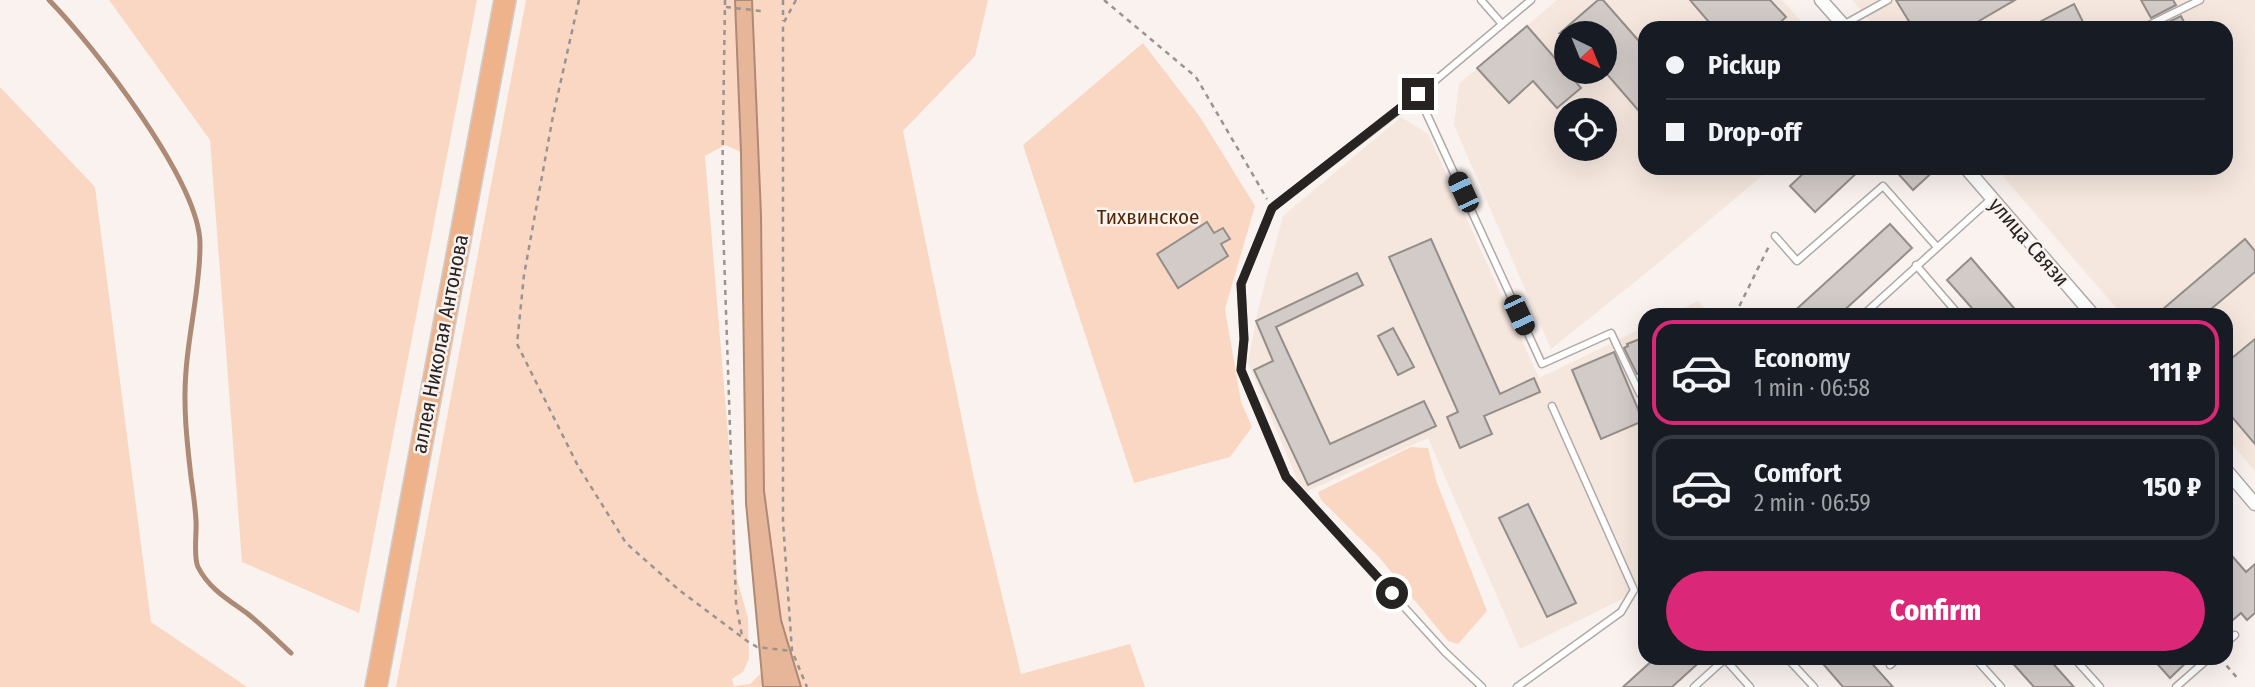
<!DOCTYPE html>
<meta charset="utf-8">
<style>
body{margin:0;font-family:"Fira Sans Condensed",sans-serif;background:#242831;color:#f1f3f6;height:100vh;display:flex;flex-direction:column;font-size:26px;white-space:nowrap}
*{box-sizing:border-box;margin:0}
p{font-size:23px;color:#9ea1a6}
.icon{flex:none;width:38px;height:38px;fill:none;stroke:currentColor;stroke-width:2;stroke-linecap:round;stroke-linejoin:round}
.map{position:relative;flex:1;overflow:hidden}
.details{position:absolute;left:1638px;top:308px;width:595px;height:357px;display:flex;flex-direction:column;background:#171b24;border-radius:21px;box-shadow:0 7px 28px #0002}
.details>*{flex:none}
.guide{position:absolute;left:1638px;top:21px;width:595px;height:154px;border-radius:21px;box-shadow:0 7px 28px #0002;display:grid;align-content:center;height:154px;padding:0 28px;background:#171b24}
.needle{width:46px;rotate:137deg}
.fabs{position:absolute;left:1554px;top:21px;display:grid;gap:14px}
.fabs a{display:grid;place-items:center;width:63px;height:63px;border-radius:50%;background:#171b24;box-shadow:0 7px 28px #0002;font-size:35px}
.end{position:absolute;width:32px;height:32px;margin:-16px;border:9px solid #262322;background:#fff;box-shadow:0 0 0 4px #fff}
.from{border-radius:50%}
.car{position:absolute;width:21px;height:42px;margin:-21px -10px;border-radius:9px;box-shadow:0 0 5px 2px #0007;background:linear-gradient(#222 24%,#8ab4d8 0 40%,#222 0 76%,#8ab4d8 0 86%,#222 0)}
.guide b{display:flex;align-items:center;gap:24px;height:66px;font-size:26px}
.guide b+b{border-top:2px solid #363941}
.guide i{width:18px;height:18px;background:#f1f3f6}
ul{padding:12px 0 0;list-style:none}
li{display:flex;align-items:center;gap:21px;height:105px;margin:0 14px 10px;padding:0 14px;border:4px solid #363941;border-radius:21px}
li div{flex:1}
li b{display:block;font-size:26px}
li em{font-style:normal;font-weight:800}
li.active{border-color:#db2777}
li>.icon{width:63px;height:63px;stroke-width:1.5}
.cta{display:flex;gap:14px;margin-top:auto;padding:14px 28px}
.cta a{flex:1;height:80px;border-radius:42px;background:#db2777;color:#fff;font-size:28px;font-weight:800;line-height:80px;text-align:center}
.map>svg:first-child{display:block}
.built{fill:#f5e7de;fill-rule:evenodd}
.green{fill:#fad7c3}
.water{fill:#e7b698;stroke:#ad8a75;stroke-width:2}
.lines{fill:none;stroke-linecap:round;stroke-linejoin:round}
.stream{stroke:#ad8a75;stroke-width:5}
.building{fill:#d2cbc7;stroke:#948e8a;stroke-width:2}
.lane-casing{stroke:#b0a9a5;stroke-width:9}
.street-casing{stroke:#b0a9a5;stroke-width:15}
.primary-casing{stroke:#cfcfce;stroke-width:24}
.path{stroke:#999391;stroke-width:2.5;stroke-dasharray:5 5;stroke-linecap:butt}
.lane{stroke:#fff;stroke-width:6}
.street{stroke:#fff;stroke-width:12}
.primary{stroke:#eeb38b;stroke-width:21}
.route{stroke:#262322;stroke-width:9}
.labels{text-anchor:middle;dominant-baseline:central;stroke-width:5;stroke-linejoin:round;paint-order:stroke}
.park-label{font-size:21px;fill:#532603;stroke:#f9f2ee}
.street-label{font-size:21px;fill:#262322;stroke:#f9f2ee}
</style>
<div class="map">
<svg width="2255" height="687" viewBox="0 0 2255 687">
<rect width="100%" height="100%" fill="#f9f2ee"/>
<g class="built">
<path d="M1557 0H1782L1807 28H1645V168H1771L1661 261 1551 349 1454 125 1459 84ZM1566 33H1605V72H1566ZM1566 110H1605V149H1566Z"/>
<path d="M1852 0H2255V471L2226 437V315H2122L1996 168H2226V28H1876Z"/>
<path d="M1401 117 1428 134 1539 378 1645 327V588L1520 649 1428 438 1303 493 1248 363 1258 310 1283 216Z"/>
<path d="M1698 301 1711 315H1669Z"/>
</g>
<g class="green">
<path d="M109 0H477L359 613 242 562 210 140Z"/>
<path d="M526 0H735L741 152 725 145 705 156 734 507 737 579 748 618 749 659 743 672 732 679 734 686 750 684 762 672 763 687H396Z"/>
<path d="M752 0H988L975 56 903 131 976 488 1021 674 1130 644 1145 687H801L781 620 764 491 761 215Z"/>
<path d="M1143 43 1200 117 1255 206 1225 309 1241 402 1252 427 1230 457 1134 483 1023 145Z"/>
<path d="M0 87 95 187 151 622 247 687H0Z"/>
<path d="M1411 447 1428 448 1437 483 1487 611 1458 644 1448 641 1379 557 1321 500 1318 492Z"/>
</g>
<path class="water" d="M735 0H752L761 215 764 491 781 620 801 687H763L746 503 741 152Z"/>
<g class="lines">
<path class="stream" d="M49 0C93 45 201 183 200 245 200 288 189 329 186 371 183 406 187 443 191 477 193 491 195 505 196 520 197 532 193 557 198 567 209 589 229 600 248 614 263 626 277 640 291 653"/>
</g>
<g class="building">
<path d="M1598 0H1603L1645 48V118L1605 72V33H1560Z"/>
<path d="M1690 0H1770L1786 17 1774 28H1714Z"/>
<path d="M1896 0H2015L1967 28H1913Z"/>
<path d="M2141 0H2173L2176 5 2151 18Z"/>
<path d="M2074 4 2086 28H2028Z"/>
<path d="M2181 16 2187 28H2156Z"/>
<path d="M1527 26 1581 88 1557 108 1533 81 1509 103 1477 68Z"/>
<path d="M1809 168H1862L1815 212 1790 186Z"/>
<path d="M1893 168H1937L1913 190Z"/>
<path d="M1207 222 1214 233 1223 228 1230 239 1221 244 1228 256 1178 288 1157 254Z"/>
<path d="M1890 224 1912 248 1861 295 1839 315H1790Z"/>
<path d="M1431 239 1500 394 1534 378 1540 392 1484 416 1492 434 1460 448 1447 417 1458 412 1389 257Z"/>
<path d="M2245 239 2255 251V272L2204 315H2156Z"/>
<path d="M1971 258 2020 315H1978L1947 280Z"/>
<path d="M1357 273 1363 285 1276 327 1330 444 1424 401 1436 426 1308 485 1254 370 1273 361 1256 321Z"/>
<path d="M1393 328 1414 367 1398 375 1378 336Z"/>
<path d="M1645 337V371L1637 374 1624 348 1628 346 1627 344Z"/>
<path d="M2255 339V444L2226 410V363Z"/>
<path d="M1614 352 1643 421 1601 439 1572 370Z"/>
<path d="M1528 504 1576 603 1547 617 1499 518Z"/>
<path d="M2226 549 2246 572 2255 564V613L2247 620 2241 613 2226 626Z"/>
<path d="M1655 658H1704L1672 687H1623Z"/>
<path d="M1818 658H1867L1893 687H1843Z"/>
<path d="M2008 658H2048L2074 687H2034Z"/>
<path d="M2152 658H2191L2170 678Z"/>
</g>
<g class="lines">
<defs>
<g id="lane">
<path d="M1481 0 1502 24"/>
<path d="M1843 25 1888 0"/>
<path d="M2143 28 2200 0"/>
<path d="M1418 95 1542 364 1611 333 1640 394"/>
<path d="M1775 236 1797 261 1883 186 1937 247"/>
<path d="M1916 265 1959 315"/>
<path d="M1863 315 1992 198"/>
<path d="M2226 643 2235 635"/>
<path d="M1787 658 1814 687"/>
<path d="M1975 658 2001 687"/>
<path d="M2074 658 2100 687"/>
<path d="M1725 659 1750 687"/>
<path d="M1890 665 1898 658"/>
<path d="M1482 687 1445 652 1286 477 1241 370 1244 339 1241 284 1272 208 1418 95 1531 0"/>
<path d="M1517 687 1621 612 1634 590 1552 406"/>
<path d="M1694 687 1726 658"/>
<path d="M2176 687 2209 658"/>
</g>
<g id="street">
<path d="M1821 0 1846 28"/>
<path d="M1966 168 2093 315"/>
<path d="M2226 470 2255 504"/>
</g>
<path id="primary" d="M376 687 505 0"/>
</defs>
<use href="#lane" class="lane-casing"/>
<use href="#street" class="street-casing"/>
<use href="#primary" class="primary-casing"/>
<g class="path">
<path d="M579 0 553 116 524 275 517 344 578 466 626 543 679 590 747 641 757 647 792 651"/>
<path d="M725 0 722 195 736 603 742 636"/>
<path d="M783 0V21"/>
<path d="M796 0 783 24V522L792 651 807 687"/>
<path d="M1104 0 1196 77 1267 199"/>
<path d="M726 7 761 11"/>
<path d="M1735 315 1769 246"/>
<path d="M2220 658 2239 680"/>
</g>
<use href="#lane" class="lane"/>
<use href="#street" class="street"/>
<use href="#primary" class="primary"/>
</g>
<g class="lines">
<path class="route" d="M1392 593 1286 477 1241 370 1244 339 1241 284 1272 208 1418 94"/>
</g>
<g class="labels">
<g class="park-label">
<text x="1148" y="217">Тихвинское</text>
</g>
<g class="street-label">
<text transform="translate(2029 242) rotate(49)">улица Связи</text>
<text transform="translate(440 344) rotate(-79)">аллея Николая Антонова</text>
</g>
</g>
</svg>
<div class="fabs">
<a><svg class="needle" viewBox="-14 -14 28 28"><path d="M0-13l5 13h-10z" fill="#e53935"/><path d="M0 13l5-13h-10z" fill="#9ea1a6"/></svg></a>
<a><svg class="icon" aria-label="locate" viewBox="0 0 24 24"><circle cx="12" cy="12" r="6"/><path d="M12 2v4M12 18v4M2 12h4M18 12h4"/></svg></a>
</div>
<i class="end from" style="left:1392px;top:593px"></i>
<i class="end" style="left:1418px;top:94px"></i>
<i class="car" style="left:1463px;top:192px;rotate:335deg"></i>
<i class="car" style="left:1519px;top:315px;rotate:155deg"></i>
<div class="guide">
<b><i class="from"></i>Pickup</b>
<b><i></i>Drop-off</b>
</div>
<section class="details">
<ul>
<li class="active"><svg class="icon" aria-label="car" viewBox="0 0 24 24"><path d="M5 17H2v-5l4-1 3-4h7l3 4 3 1v5h-3M9 17h6M6 11h13"/><circle cx="7" cy="17" r="2"/><circle cx="17" cy="17" r="2"/></svg><div><b>Economy</b><p>1 min · 06:58</p></div><em>111 ₽</em></li>
<li><svg class="icon" aria-label="car" viewBox="0 0 24 24"><path d="M5 17H2v-5l4-1 3-4h7l3 4 3 1v5h-3M9 17h6M6 11h13"/><circle cx="7" cy="17" r="2"/><circle cx="17" cy="17" r="2"/></svg><div><b>Comfort</b><p>2 min · 06:59</p></div><em>150 ₽</em></li>
</ul>
<div class="cta"><a>Confirm</a></div>
</section>
</div>
